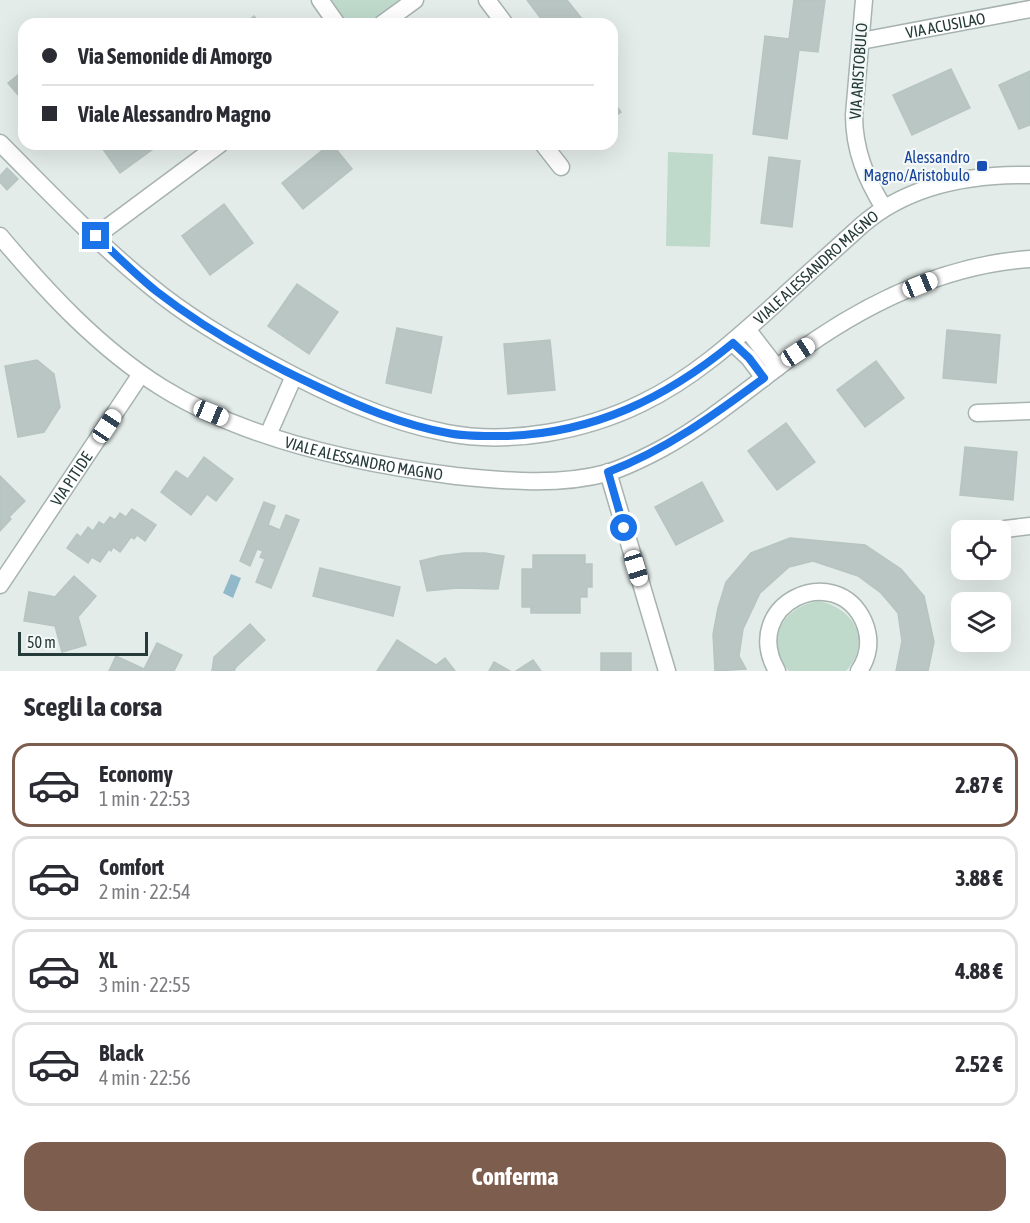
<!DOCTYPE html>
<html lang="it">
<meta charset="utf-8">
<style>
body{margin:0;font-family:"Asap Condensed",sans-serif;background:#f2f2f3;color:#2b2b33;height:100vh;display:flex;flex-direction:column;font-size:22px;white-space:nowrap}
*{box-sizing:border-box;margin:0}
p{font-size:20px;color:#7c7c81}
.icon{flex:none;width:33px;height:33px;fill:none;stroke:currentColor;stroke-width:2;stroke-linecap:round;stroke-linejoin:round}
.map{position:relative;height:671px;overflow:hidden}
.panel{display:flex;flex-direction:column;background:#fff;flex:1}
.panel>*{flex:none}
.top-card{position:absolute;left:18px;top:18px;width:600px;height:132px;border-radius:18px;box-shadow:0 6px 24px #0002;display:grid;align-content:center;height:132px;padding:0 24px;background:#fff}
.controls{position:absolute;left:951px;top:520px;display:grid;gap:12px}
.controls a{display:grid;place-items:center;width:60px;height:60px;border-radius:12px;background:#fff;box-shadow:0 6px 24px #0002;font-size:30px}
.scale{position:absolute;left:18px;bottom:15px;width:130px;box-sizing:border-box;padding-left:6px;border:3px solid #253b39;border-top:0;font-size:16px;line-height:21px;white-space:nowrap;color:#253b39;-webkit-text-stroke:4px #f4f9f7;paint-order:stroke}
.end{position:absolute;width:27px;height:27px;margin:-14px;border:8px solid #1a73e8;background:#fff;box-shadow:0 0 0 3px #fff}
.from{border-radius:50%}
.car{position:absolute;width:18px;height:36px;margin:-18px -9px;border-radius:8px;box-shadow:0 0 4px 2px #0007;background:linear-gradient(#fff 24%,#345 0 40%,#fff 0 76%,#345 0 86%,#fff 0)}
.top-card b{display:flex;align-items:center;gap:21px;height:57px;font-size:22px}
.top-card b+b{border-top:2px solid #e1e1e2}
.top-card i{width:15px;height:15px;background:#2b2b33}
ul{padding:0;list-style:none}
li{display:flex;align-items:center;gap:18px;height:84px;margin:0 12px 9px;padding:0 12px;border:3px solid #e1e1e2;border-radius:18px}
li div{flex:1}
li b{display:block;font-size:22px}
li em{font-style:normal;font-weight:700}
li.selected{border-color:#7d5d4d}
li>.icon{width:54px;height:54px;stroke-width:1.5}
h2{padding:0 24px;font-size:27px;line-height:72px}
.button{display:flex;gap:12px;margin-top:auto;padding:12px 24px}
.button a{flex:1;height:69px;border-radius:18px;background:#7d5d4d;color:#fff;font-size:24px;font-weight:700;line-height:69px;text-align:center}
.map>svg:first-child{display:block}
.green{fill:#bfdacb}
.water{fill:#92b9ca}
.building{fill:#b9c6c3;stroke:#b7c5c1;stroke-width:1.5}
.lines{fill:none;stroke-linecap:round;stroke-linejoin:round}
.minor-casing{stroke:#a7b3b1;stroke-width:19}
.minor{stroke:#fff;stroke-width:16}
.route{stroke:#1a73e8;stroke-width:8}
.transit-dot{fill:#1a4fb4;stroke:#f4f9f7;stroke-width:2}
.labels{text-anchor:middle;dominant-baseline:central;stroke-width:4.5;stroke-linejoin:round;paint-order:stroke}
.street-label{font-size:16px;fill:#253b39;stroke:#f4f9f7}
.transit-label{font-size:16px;fill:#164399;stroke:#f4f9f7;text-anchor:end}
</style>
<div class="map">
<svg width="1030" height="671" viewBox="0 0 1030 671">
<rect width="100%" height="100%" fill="#e4ece9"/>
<g class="green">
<path d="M331 0H405L372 24H348Z"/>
<path d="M668 152 713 154 710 247 666 246Z"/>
<path d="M819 601C854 608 873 642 846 671H789C762 642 783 606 819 601Z"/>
</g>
<path class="water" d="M231 574 241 578 233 598 223 593Z"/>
<g class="building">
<path d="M527 0H567L586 24H545Z"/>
<path d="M794 0H825L818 52 799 50 787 139 753 134 765 36 789 39Z"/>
<path d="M254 16 260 24H244Z"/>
<path d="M951 69 970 108 912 135 893 95Z"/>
<path d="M24 70V102L8 83Z"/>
<path d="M1030 71V125L1019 129 999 85Z"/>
<path d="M612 100 621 112 612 118Z"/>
<path d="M101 144H160L120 173 100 145Z"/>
<path d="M330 144H332L352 169 303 209 282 183Z"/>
<path d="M769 157 800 161 792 227 761 223Z"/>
<path d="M7 168 18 179 7 190 0 182V176Z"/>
<path d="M224 204 253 243 210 275 182 236Z"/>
<path d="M297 284 338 312 309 354 268 326Z"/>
<path d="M397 328 442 337 431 393 386 383Z"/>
<path d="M947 330 1000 335 996 383 943 378Z"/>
<path d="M550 340 555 390 508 394 504 344Z"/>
<path d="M37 360 54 374 60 407 44 432 18 437 5 366Z"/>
<path d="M876 361 904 398 865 427 837 390Z"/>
<path d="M786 423 815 462 777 490 748 451Z"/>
<path d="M965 447 1017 452 1013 500 960 495Z"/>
<path d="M204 457 233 479 216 501 207 494 191 515 161 492 176 471 188 479Z"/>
<path d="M0 476 25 501 9 517 11 519 0 531Z"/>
<path d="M702 482 723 521 676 545 655 507Z"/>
<path d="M264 502 275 506 268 525 280 530 286 515 299 520 271 588 256 582 265 559 260 557 263 551 257 549 250 566 240 561Z"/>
<path d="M132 509 156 525 145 541 137 535 134 539 131 537 120 552 113 547 111 551 109 549 100 562 92 557 88 563 67 548 77 534 81 537 88 527 93 531 99 522 104 525 110 517 115 520 120 513 126 517Z"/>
<path d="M790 538 865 545 901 569 924 596 934 642 928 671H896L902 641 898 613 881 593 858 576 813 561 789 567 760 593 743 629 739 656 746 669 715 671 713 634 718 608 726 582 751 553Z"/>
<path d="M464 553H485L504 556 498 589 457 588 427 591 420 561 440 556Z"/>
<path d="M533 555H585V564H592V587H587V597H580V613H531V607H522V569H533Z"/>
<path d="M320 568 400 587 393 616 313 596Z"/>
<path d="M74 576 96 596 78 617 86 645 62 652 55 626 24 621 29 592 55 597Z"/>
<path d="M250 624 265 640 236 667 234 671H212L214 657Z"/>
<path d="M397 640 436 665 445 658 455 671H377Z"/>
<path d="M157 643 182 655 174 671H109L116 656 144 669Z"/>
<rect x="601" y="653" width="30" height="18"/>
<path d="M533 660 541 671H516Z"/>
<path d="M494 662 510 671H489Z"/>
</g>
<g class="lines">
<defs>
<g id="minor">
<path d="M320 0 337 24"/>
<path d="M487 0 505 24"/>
<path d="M864 0 854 115C854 150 866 179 884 208"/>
<path d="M382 24 415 0"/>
<path id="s1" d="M861 41 1030 9"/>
<path id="s2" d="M0 143C48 191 96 242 149 285 186 316 228 340 270 363 325 393 385 421 447 433 510 445 585 431 642 403 692 379 733 342 774 305 803 278 832 252 862 225 908 185 970 174 1030 175"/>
<path d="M543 144 561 167"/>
<path id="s3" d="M0 236C47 292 99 348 161 387 244 439 360 464 456 476 505 481 559 486 607 473 626 467 644 458 661 449 707 424 748 389 790 358 860 306 942 265 1030 259"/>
<path d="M96 236 220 144"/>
<path d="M747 329 777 368"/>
<path d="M733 343 749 358 764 378"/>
<path d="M977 413 1030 411"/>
<path d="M268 435 294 376"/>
<path d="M608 472 667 671"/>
<path d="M1005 529 1030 526"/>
<path id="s4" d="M0 585 141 374"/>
<path d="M777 671C739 604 836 559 864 622 871 639 869 656 859 671"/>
</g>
</defs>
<use href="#minor" class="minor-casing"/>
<use href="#minor" class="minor"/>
</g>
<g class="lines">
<path class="route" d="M96 236C116 255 135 274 156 291 205 329 260 360 316 386 358 406 402 425 448 433 467 437 487 436 507 436 594 433 666 398 733 343L749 358 764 378C714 415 666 450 608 472L624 528"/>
</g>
<rect class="transit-dot" x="976" y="160" width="12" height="12" rx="3"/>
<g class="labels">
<g class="street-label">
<text stroke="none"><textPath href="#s1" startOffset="86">VIA ACUSILAO</textPath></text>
<text transform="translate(858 71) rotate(-86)">VIA ARISTOBULO</text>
<text stroke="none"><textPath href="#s2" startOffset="963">VIALE ALESSANDRO MAGNO</textPath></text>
<text stroke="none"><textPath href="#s3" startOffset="438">VIALE ALESSANDRO MAGNO</textPath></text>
<text stroke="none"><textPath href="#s4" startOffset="128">VIA PITIDE</textPath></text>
</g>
<g class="transit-label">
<text x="970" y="157">Alessandro<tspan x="970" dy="18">Magno/Aristobulo</tspan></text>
</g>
</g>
</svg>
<div class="controls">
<a><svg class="icon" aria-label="locate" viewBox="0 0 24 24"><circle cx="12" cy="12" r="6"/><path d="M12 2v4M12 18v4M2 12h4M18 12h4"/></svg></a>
<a><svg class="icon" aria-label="layers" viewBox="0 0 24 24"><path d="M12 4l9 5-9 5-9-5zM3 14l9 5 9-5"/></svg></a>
</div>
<div class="scale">50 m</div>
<i class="end from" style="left:624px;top:528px"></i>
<i class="end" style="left:96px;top:236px"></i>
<i class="car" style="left:920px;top:285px;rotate:68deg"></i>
<i class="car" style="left:798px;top:352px;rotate:57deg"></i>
<i class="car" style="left:211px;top:413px;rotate:112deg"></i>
<i class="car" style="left:107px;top:426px;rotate:34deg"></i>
<i class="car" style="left:636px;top:568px;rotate:163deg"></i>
<div class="top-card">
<b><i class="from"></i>Via Semonide di Amorgo</b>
<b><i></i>Viale Alessandro Magno</b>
</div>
</div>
<section class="panel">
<h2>Scegli la corsa</h2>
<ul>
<li class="selected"><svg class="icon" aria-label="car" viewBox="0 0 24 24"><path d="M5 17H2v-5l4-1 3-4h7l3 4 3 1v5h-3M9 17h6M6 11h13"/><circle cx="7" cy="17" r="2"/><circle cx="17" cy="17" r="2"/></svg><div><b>Economy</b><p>1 min · 22:53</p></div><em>2.87 €</em></li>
<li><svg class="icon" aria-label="car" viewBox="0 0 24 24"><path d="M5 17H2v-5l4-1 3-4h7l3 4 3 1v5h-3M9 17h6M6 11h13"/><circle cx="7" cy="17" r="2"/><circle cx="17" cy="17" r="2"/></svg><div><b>Comfort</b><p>2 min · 22:54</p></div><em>3.88 €</em></li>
<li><svg class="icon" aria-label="car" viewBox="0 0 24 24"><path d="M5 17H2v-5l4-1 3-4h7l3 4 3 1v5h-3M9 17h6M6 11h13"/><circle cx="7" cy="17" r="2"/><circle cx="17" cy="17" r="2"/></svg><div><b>XL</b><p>3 min · 22:55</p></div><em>4.88 €</em></li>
<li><svg class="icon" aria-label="car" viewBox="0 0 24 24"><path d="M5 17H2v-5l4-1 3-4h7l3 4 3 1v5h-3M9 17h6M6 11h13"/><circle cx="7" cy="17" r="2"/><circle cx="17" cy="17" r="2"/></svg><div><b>Black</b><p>4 min · 22:56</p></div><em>2.52 €</em></li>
</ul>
<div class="button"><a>Conferma</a></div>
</section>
